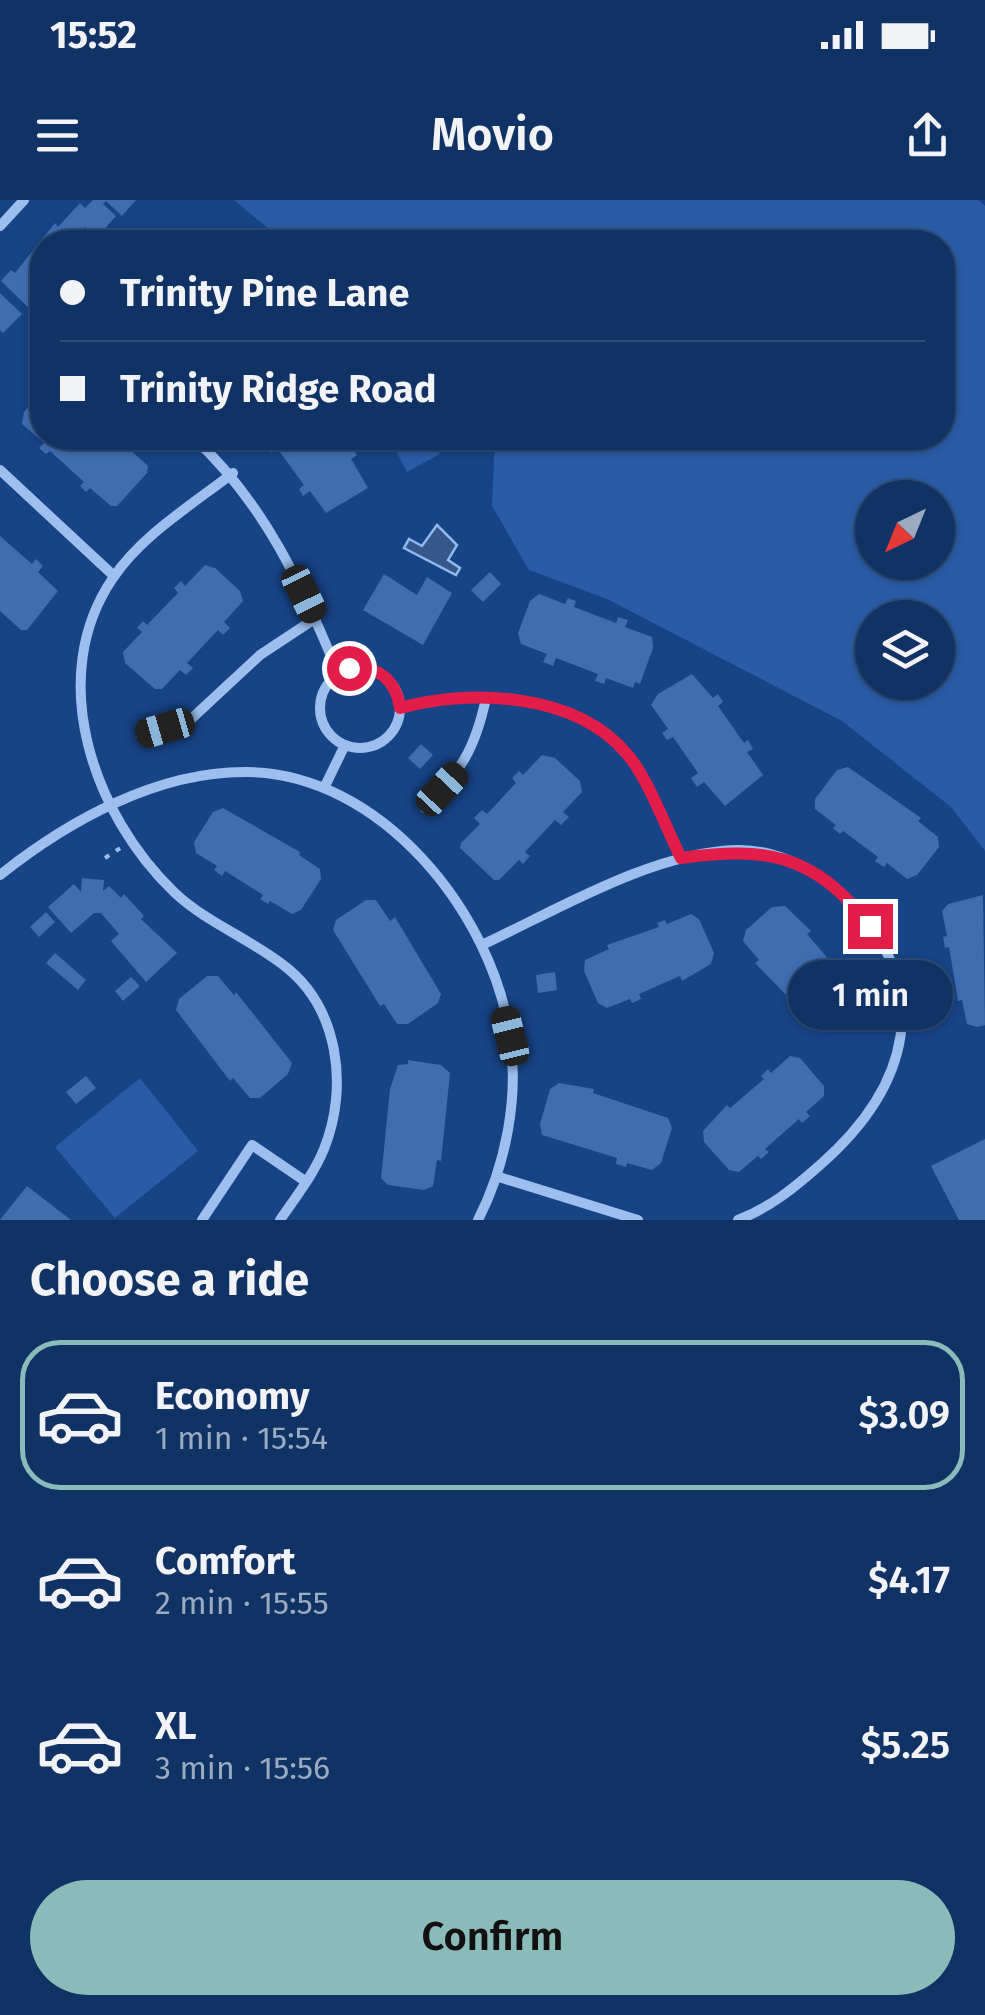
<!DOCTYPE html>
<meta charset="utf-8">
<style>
body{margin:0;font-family:"Fira Sans",sans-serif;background:#1e3e6e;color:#f1f3f6;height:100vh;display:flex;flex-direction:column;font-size:38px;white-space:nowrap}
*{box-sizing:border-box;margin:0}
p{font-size:32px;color:#9caabf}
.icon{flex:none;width:55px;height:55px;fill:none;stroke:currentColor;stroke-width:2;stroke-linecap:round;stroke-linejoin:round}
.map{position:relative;height:1020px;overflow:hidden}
.side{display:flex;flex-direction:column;background:#113265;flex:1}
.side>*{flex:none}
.top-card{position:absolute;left:30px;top:30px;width:925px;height:220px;border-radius:40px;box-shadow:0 2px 8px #0004,0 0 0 2px #304d79;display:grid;align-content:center;height:220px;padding:0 30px;background:#113265}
.needle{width:65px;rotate:223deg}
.controls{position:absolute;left:855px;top:280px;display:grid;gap:20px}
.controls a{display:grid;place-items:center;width:100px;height:100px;border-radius:50%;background:#113265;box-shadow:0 2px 8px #0004,0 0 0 2px #304d79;font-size:50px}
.end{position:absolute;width:45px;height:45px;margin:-22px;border:12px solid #e11d48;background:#fff;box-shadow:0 0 0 5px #fff}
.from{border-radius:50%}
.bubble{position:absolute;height:70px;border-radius:35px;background:#113265;box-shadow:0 2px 8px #0004,0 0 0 2px #304d79;font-size:32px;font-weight:600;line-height:70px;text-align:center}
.car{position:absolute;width:30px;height:60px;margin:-30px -15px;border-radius:12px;box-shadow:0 0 8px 2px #0007;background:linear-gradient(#222 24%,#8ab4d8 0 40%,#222 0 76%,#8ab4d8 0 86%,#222 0)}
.top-card b{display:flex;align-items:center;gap:35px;height:95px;font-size:38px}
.top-card b+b{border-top:2px solid #304d79}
.top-card i{width:25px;height:25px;background:#f1f3f6}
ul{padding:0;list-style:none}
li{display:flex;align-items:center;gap:30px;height:150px;margin:0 20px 15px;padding:0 10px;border:5px solid transparent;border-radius:40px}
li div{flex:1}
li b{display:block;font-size:38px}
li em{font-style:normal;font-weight:600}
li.on{border-color:#8bbbb9}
li>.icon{width:90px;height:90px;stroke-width:1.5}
h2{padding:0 30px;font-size:45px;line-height:120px}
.action{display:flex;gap:20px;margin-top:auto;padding:20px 30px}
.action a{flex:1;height:115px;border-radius:60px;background:#8bbbb9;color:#111;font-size:40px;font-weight:600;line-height:115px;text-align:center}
.status{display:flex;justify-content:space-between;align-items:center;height:70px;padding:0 50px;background:#113265;direction:ltr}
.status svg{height:28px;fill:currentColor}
header{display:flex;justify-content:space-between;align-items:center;height:130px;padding:0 30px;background:#113265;font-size:45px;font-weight:600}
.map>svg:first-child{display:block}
.green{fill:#295ca5;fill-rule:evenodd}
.water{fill:#37578a;stroke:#90b8f0;stroke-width:2.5}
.building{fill:#3f6db1}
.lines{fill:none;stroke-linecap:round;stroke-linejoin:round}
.path{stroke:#9dbeee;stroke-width:4;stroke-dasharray:5 8;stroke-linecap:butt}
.street{stroke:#9dbeee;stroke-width:10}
.route{stroke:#e11d48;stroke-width:12}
</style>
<div class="status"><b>15:52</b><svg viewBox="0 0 49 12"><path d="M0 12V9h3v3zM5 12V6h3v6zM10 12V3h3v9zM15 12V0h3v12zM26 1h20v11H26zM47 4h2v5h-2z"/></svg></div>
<header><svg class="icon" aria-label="menu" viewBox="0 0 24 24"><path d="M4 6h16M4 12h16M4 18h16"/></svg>Movio<svg class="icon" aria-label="share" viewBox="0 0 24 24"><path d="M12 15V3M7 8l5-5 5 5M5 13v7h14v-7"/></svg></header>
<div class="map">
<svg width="985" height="1020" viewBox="0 0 985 1020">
<rect width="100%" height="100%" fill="#174387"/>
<g class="green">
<path d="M234 0H978L985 6V651L951 607 842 521 607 399 529 370 492 306 495 238H942V42H284ZM872 298H938V362H872ZM872 418H938V482H872Z"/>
<path d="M389 238H432L440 254 407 272Z"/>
<path d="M140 878 198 951 115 1018 55 947Z"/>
</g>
<path class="water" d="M437 325 457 345 448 360 460 368 456 375 404 348 409 339 422 346Z"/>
<g class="building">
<path d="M93 0H136L122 16 106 1 103 4 116 16 106 27 112 32 102 42 84 26 91 42H42V76L38 71 35 75 42 82 35 93 40 98 30 109 1 81 11 70 15 73 55 23 58 27 80 3 85 8Z"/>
<path d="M0 93 22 114 3 133 0 130Z"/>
<path d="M42 192V238L121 241 127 238 132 242 127 247 148 266 147 273 117 306H111L90 288 86 292 80 286 84 282 50 251 46 254 39 248 44 243 22 224 24 212Z"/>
<path d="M269 238H335L346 252 352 248 357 255 351 259 368 288 326 313 310 291 303 296 299 289 304 285 277 248 271 253 265 245Z"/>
<path d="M0 336 32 364 36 359 43 366 38 372 58 391 27 430H21L0 411Z"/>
<path d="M205 365 215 368 240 391 243 401 224 422 230 428 223 435 218 430 187 463 193 468 186 475 180 470 162 489H155L125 463 123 452 142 432 137 428 143 421 147 425 178 393 174 388 181 381 185 386Z"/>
<path d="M490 372 501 384 483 402 471 390Z"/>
<path d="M384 374 417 395 427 377 452 393 423 445 363 410Z"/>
<path d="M539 394 565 404 568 398 576 401 574 407 616 423 618 417 628 420 625 427 652 437 653 448 640 484 635 482 633 488 606 478 604 484 595 481 598 474 556 458 553 466 543 462 547 454 521 444 518 433 530 401Z"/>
<path d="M692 474 713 498 718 494 723 502 718 506 744 543 748 540 753 549 747 552 763 575 725 606 704 582 697 587 691 578 698 573 673 537 667 540 662 533 668 529 651 505 658 494Z"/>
<path d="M421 544 433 555 420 569 408 558Z"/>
<path d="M542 555 555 558 580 581 582 592 563 612 569 617 561 625 555 620 525 652 530 656 523 664 519 660 499 680H494L460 648 461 643 480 624 474 618 482 610 487 614 516 583 512 578 519 571 523 575Z"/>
<path d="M848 567 921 618 918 621 938 637 939 647 917 675 907 679 887 663 884 667 875 661 878 657 843 631 840 634 833 628 836 625 815 609V599L837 570Z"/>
<path d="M223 608 300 652 299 655 320 669 321 679 301 710 292 714 270 701 268 704 260 699 263 695 225 671 222 676 214 670 217 666 196 653 194 642 213 612Z"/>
<path d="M82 678 104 680 103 691 109 686 121 698 124 694 144 716 141 719 177 753 146 782 111 741 119 734 101 713H94L71 733 48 707 74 684 81 692Z"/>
<path d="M983 695 985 825 977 827 967 824 962 800 958 801 949 747 945 748 943 737 947 736 942 711 948 704Z"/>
<path d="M366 700H376L390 721 395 717 441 794 438 803 408 824H397L384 804 380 806 333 730 336 720Z"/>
<path d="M785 706 811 731 807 734 836 768 839 765 846 773 841 777 857 796 854 804 826 828 816 829 799 810 796 812 790 805 793 802 755 763 759 760 743 741 746 730 772 707Z"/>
<path d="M46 712 55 722 39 737 30 727Z"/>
<path d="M691 714 699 719 714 753 711 764 682 781 680 776 639 794 641 799 632 803 630 799 607 808 598 803 584 771 585 760 609 749 607 745 659 727 657 723 665 720 667 724Z"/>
<path d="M55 753 86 780 78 790 46 763Z"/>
<path d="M555 772 557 790 538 793 536 775Z"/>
<path d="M207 776H218L234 795 236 792 292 863 288 874 260 898H250L233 878 230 881 176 810 179 799Z"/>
<path d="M131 777 140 786 123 801 115 791Z"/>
<path d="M790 856 800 858 824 886V896L806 912 810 916 802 923 799 919 765 949 769 952 761 959 758 956 739 972 729 970 704 942 703 931 727 905 730 908 764 879 761 876 768 869 771 873Z"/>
<path d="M408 860 441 865 450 873 441 961 437 960 433 986 424 990 388 985 381 978 390 889 398 865 408 864Z"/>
<path d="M86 876 96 888 76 904 66 892Z"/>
<path d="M559 883 594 889 593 893 668 918 672 928 661 963 652 970 627 963 626 967 616 964 617 958 542 935 540 924 550 889Z"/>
<path d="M985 939V1020H959L931 966Z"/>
<path d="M27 986 71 1020H0Z"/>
</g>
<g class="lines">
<path class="path" d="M105 658 122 647"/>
<g class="street">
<path d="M0 26 24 0"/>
<path d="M194 238C264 303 302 385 338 473"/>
<path d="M0 270 114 376"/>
<path d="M233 273C193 304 142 335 113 378 45 477 93 615 175 693 206 722 248 738 282 764 339 806 349 887 324 949 314 974 295 998 280 1020"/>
<circle cx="360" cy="508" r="40"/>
<path d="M401 508C471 488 576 493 627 554 648 578 666 628 681 658"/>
<path d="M141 535 189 521 260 455 316 418"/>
<path d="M325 586 345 545"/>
<path d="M425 608C461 570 475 550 486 498"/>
<path d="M0 675C68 621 157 571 247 572 380 573 492 712 510 836 519 898 506 965 478 1020"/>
<path d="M482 745C557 710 653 652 737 650 776 649 819 671 846 698 937 788 909 887 820 965 794 988 771 1007 738 1020"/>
<path d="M499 977 638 1020"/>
<path d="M202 1020 252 945 305 981"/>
</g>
</g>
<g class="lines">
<path class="route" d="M349 468C378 465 396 480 400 508 471 488 576 493 627 554 648 578 666 628 681 658 766 646 815 654 870 726"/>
</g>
</svg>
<div class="controls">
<a><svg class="needle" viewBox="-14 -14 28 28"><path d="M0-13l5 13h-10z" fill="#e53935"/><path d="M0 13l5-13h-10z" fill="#9caabf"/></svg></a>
<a><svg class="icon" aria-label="layers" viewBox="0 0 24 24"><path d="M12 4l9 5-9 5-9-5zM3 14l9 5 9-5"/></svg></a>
</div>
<i class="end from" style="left:349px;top:468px"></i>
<i class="end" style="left:870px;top:726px"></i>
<div class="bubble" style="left:788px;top:760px;width:165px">1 min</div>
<i class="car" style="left:304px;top:394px;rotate:154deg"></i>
<i class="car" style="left:165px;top:528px;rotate:254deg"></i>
<i class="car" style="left:442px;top:589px;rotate:43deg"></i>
<i class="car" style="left:510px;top:836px;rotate:346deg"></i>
<div class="top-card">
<b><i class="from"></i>Trinity Pine Lane</b>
<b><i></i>Trinity Ridge Road</b>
</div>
</div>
<section class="side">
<h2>Choose a ride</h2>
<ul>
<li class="on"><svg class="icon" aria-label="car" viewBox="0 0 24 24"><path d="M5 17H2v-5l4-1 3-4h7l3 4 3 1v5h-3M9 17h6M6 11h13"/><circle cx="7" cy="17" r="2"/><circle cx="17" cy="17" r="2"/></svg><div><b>Economy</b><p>1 min · 15:54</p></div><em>$3.09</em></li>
<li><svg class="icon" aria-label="car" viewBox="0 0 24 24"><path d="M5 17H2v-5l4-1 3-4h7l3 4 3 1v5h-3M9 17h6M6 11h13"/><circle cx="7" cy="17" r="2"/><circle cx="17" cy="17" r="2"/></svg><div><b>Comfort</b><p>2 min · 15:55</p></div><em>$4.17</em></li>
<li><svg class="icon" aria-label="car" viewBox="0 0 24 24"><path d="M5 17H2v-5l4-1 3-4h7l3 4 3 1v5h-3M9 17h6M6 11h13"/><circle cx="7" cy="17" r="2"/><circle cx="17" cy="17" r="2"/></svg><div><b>XL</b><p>3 min · 15:56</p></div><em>$5.25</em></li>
</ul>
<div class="action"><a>Confirm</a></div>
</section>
